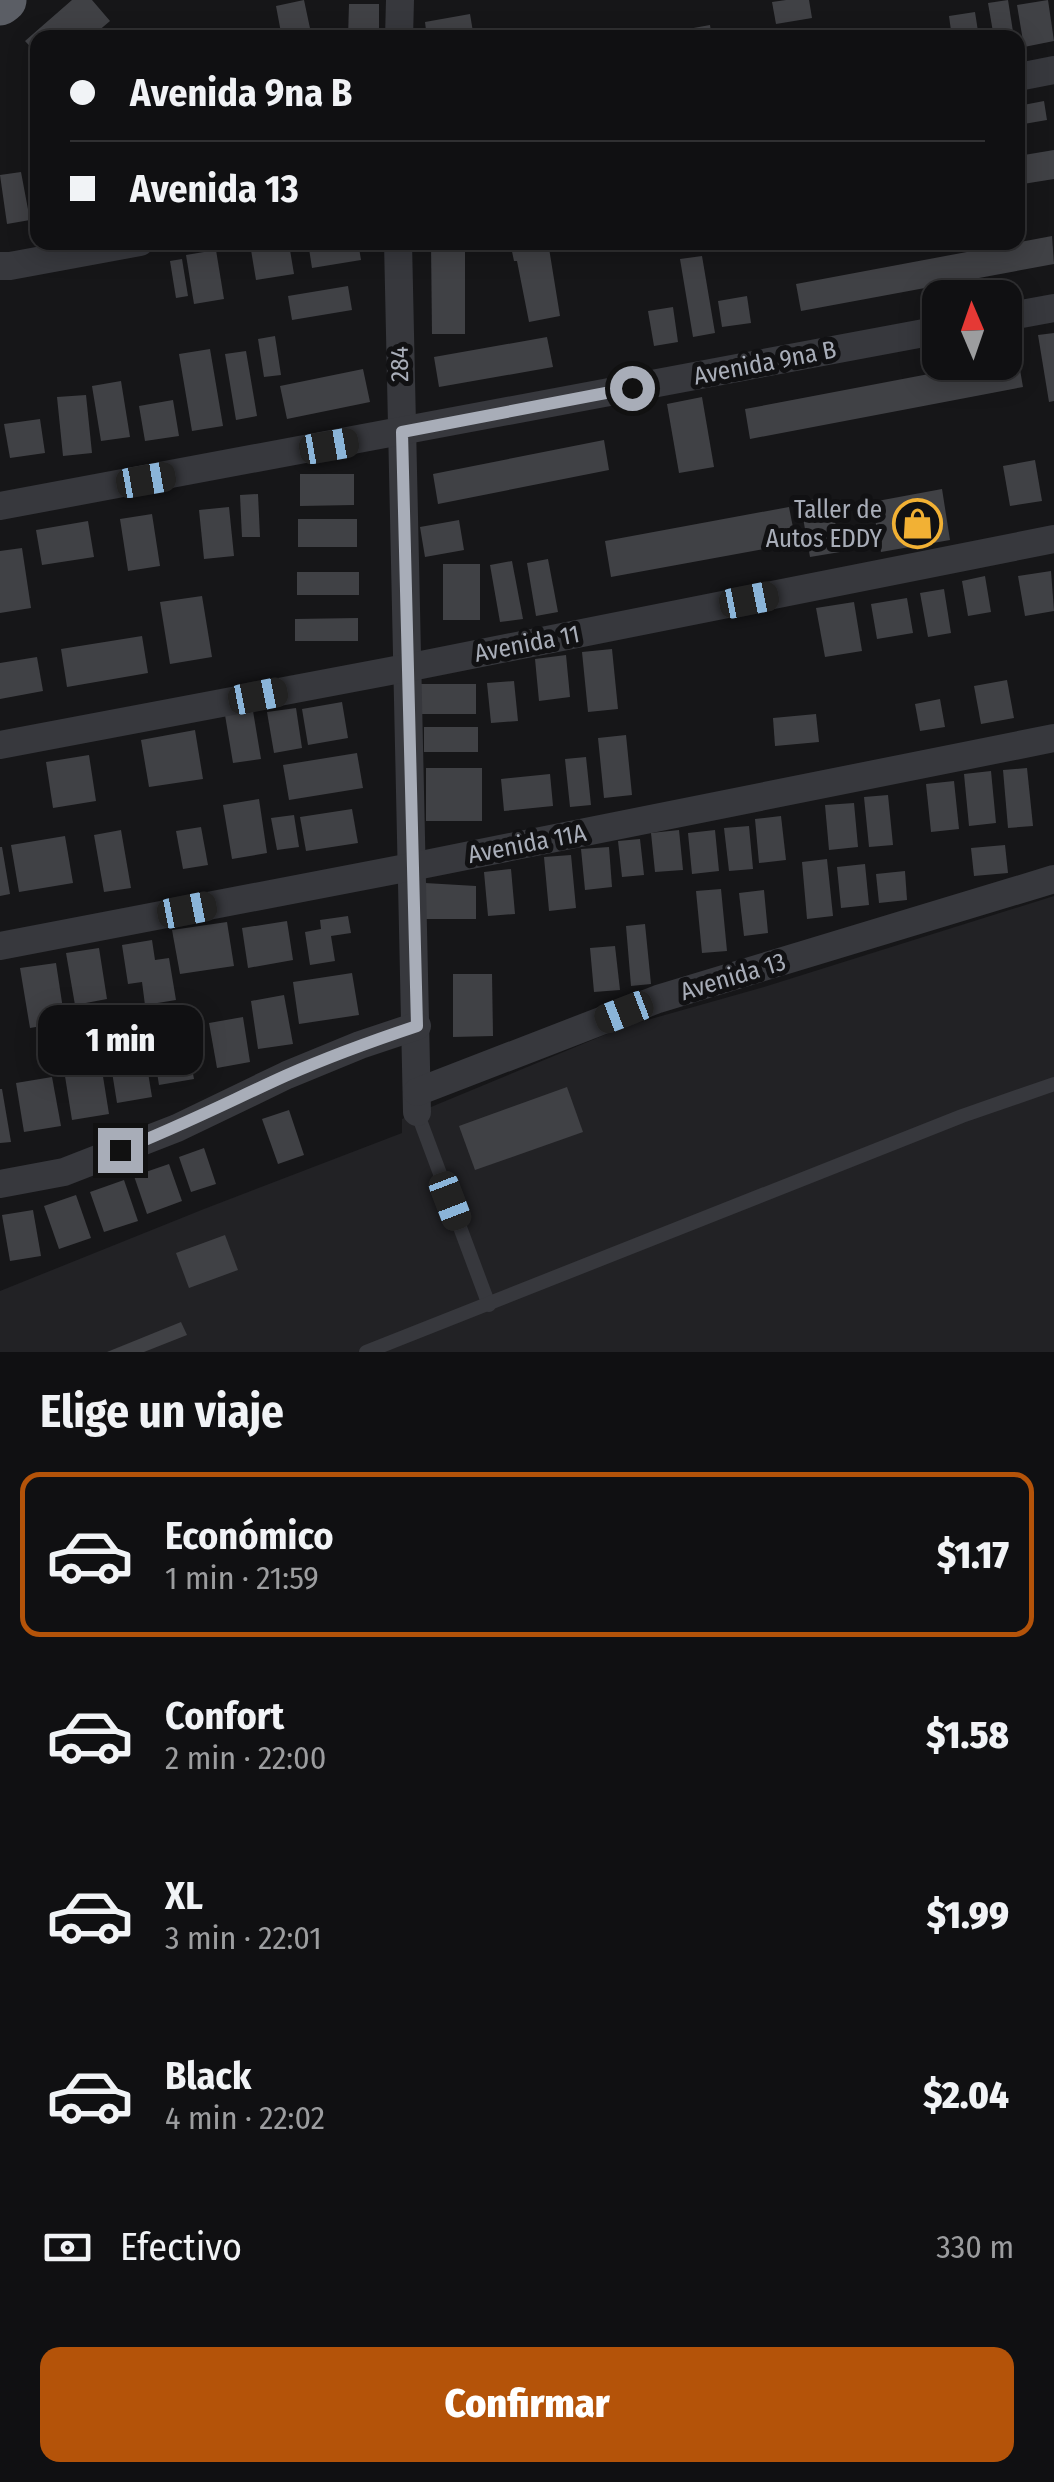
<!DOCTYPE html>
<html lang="es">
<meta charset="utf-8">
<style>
body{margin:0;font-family:"Fira Sans Condensed",sans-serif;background:#1e1e20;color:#f1f3f6;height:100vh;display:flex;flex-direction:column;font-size:38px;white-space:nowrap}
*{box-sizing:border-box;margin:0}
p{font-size:32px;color:#9c9d9f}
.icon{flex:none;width:55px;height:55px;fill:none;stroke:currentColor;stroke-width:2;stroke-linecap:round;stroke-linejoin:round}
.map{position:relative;height:1352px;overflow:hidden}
.drawer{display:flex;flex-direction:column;background:#101012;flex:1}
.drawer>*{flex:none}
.guide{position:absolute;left:30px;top:30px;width:995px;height:220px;border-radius:20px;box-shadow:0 5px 25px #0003,0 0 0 2px #303032;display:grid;align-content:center;height:220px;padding:0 40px;background:#101012}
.needle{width:65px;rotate:358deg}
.controls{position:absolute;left:922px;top:280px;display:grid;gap:20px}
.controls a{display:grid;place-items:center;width:100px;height:100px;border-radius:20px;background:#101012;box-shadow:0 5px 25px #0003,0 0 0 2px #303032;font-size:50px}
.end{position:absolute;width:45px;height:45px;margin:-22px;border:12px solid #a8adb8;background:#111;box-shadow:0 0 0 5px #111}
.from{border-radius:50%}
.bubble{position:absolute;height:70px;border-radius:20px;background:#101012;box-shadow:0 5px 25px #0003,0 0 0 2px #303032;font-size:32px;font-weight:800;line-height:70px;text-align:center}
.car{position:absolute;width:30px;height:60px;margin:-30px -15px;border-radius:12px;box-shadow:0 0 8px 2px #0007;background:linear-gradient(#222 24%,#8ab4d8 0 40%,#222 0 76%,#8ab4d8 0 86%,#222 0)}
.guide b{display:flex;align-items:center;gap:35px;height:95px;font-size:38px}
.guide b+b{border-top:2px solid #303032}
.guide i{width:25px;height:25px;background:#f1f3f6}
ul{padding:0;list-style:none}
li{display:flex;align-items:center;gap:30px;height:165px;margin:0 20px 15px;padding:0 20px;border:5px solid transparent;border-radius:20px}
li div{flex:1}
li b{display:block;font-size:38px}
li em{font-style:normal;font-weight:800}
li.on{border-color:#b45309}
li>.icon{width:90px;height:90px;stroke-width:1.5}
h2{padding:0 40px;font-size:45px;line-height:120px}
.pay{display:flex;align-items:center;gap:25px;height:110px;padding:0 40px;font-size:38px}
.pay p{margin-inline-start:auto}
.cta{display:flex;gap:20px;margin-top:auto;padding:20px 40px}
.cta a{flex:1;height:115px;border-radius:20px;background:#b45309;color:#fff;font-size:40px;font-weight:800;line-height:115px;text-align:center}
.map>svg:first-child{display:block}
.built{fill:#222225}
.building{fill:#404145}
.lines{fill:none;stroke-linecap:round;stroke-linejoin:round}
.service{stroke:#37383d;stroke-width:14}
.minor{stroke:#37383d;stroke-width:28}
.trunk{stroke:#5b5e65;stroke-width:45}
.route{stroke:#a8adb8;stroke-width:12}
.labels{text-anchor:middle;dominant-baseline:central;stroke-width:10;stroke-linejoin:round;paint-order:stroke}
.street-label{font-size:25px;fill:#a8adb8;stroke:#111113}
.poi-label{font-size:25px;fill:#a8adb8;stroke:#111113;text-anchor:end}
</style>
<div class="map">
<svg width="1054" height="1352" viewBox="0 0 1054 1352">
<rect width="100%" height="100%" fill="#161618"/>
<path class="built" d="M1054 896V1352H0V1291L204 1209 402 1133V1119L626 1026 764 987Z"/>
<g class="building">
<path d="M72 0H92L110 21 90 38H38V55L25 41Z"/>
<path d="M304 0 311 33 282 38 276 6Z"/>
<path d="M786 0H809L812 18 776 24 772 2Z"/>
<path d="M1008 0 1014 38H994L988 3Z"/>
<path d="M1048 0 1054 41 1024 47 1017 5Z"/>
<path d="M349 4H379V38H348Z"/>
<path d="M975 12 979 38H952L949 16Z"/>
<path d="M470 14 474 38H427L425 22Z"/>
<path d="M710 25 712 38H678L677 31Z"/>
<path d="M742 30 743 38H717L716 34Z"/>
<path d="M1044 101 1047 120 1018 125V106Z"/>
<path d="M1054 150V179L1023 184 1018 156Z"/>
<path d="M21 172 30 220 7 224 0 175Z"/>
<path d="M1052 236 1054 264 801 311 796 284Z"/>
<path d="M308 242H358L361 260 312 268Z"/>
<path d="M431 242H465V334H432Z"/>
<path d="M510 242H548L560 316 529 322 517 261H514Z"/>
<path d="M289 244 294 274 256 280 251 250Z"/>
<path d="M216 250 224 299 194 304 186 255Z"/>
<path d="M702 256 715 333 693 337 680 259Z"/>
<path d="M182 259 188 296 176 298 170 261Z"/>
<path d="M348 286 352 310 292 320 288 296Z"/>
<path d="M747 296 751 323 722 327 718 301Z"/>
<path d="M673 307 678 342 654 346 648 311Z"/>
<path d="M1054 333V401L1049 402 1038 335Z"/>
<path d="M275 336 281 375 264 377 258 339Z"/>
<path d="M547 337 553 367 439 387 434 357Z"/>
<path d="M210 349 223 426 192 431 179 354Z"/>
<path d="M246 351 257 416 236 420 225 354Z"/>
<path d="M1018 358 1023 387 750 439 745 409 992 362H1005V360Z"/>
<path d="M363 369 370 402 287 419 280 386Z"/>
<path d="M121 381 130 437 101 441 92 386Z"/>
<path d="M86 395 92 453 63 456 57 397Z"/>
<path d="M702 397 714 467 679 473 667 404Z"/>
<path d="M173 400 179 436 145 441 139 406Z"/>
<path d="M40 419 45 453 10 458 4 424Z"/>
<path d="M604 440 609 470 438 504 433 474Z"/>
<path d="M1035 460 1042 501 1010 506 1003 466Z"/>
<path d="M300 474H354V505L300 506Z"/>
<path d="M942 489 950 540 881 552 872 502Z"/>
<path d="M258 494 260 537H242L240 495Z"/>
<path d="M831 496 840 552 810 557 800 501Z"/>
<path d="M229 507 234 556 204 559 199 510Z"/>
<path d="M789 507 796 543 611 577 605 541Z"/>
<path d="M152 514 160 566 128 571 120 519Z"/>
<rect x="298" y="519" width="59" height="28"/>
<path d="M459 520 464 550 425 557 420 527Z"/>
<path d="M88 521 94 557 42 565 36 530Z"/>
<path d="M22 548 31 608 0 613V551Z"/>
<path d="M548 559 558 612 536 616 527 563Z"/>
<path d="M512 561 523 619 500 622 490 565Z"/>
<rect x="443" y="564" width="37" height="56"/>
<path d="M1051 571 1054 611 1025 616 1018 576Z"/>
<rect x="297" y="572" width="62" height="23"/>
<path d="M985 576 991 612 968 616 962 581Z"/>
<path d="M944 589 951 633 928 637 920 593Z"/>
<path d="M202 596 212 657 170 664 160 602Z"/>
<path d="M907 598 913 633 877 639 871 604Z"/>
<path d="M854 602 862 651 825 657 816 608Z"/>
<path d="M358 618V641H295V619Z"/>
<path d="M142 636 148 673 67 687 61 649Z"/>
<path d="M612 649 618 709 588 712 582 652Z"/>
<path d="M566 655 570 697 539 701 535 659Z"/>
<path d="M37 657 43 691 0 699V663Z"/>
<path d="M1007 680 1014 718 981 724 974 686Z"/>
<path d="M514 681 518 721 491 723 487 683Z"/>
<rect x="419" y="684" width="57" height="30"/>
<path d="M940 699 945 727 920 731 915 704Z"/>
<path d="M342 702 348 738 308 745 302 709Z"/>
<path d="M296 708 302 748 274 753 267 712Z"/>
<path d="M253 711 261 759 233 763 225 715Z"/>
<path d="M816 714 819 742 775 746 773 718Z"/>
<rect x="424" y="727" width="54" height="25"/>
<path d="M195 730 203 779 149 787 141 740Z"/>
<path d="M626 735 632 795 604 798 598 738Z"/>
<path d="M357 753 363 788 289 800 283 765Z"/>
<path d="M89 755 96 801 53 808 46 762Z"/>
<path d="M586 757 591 805 570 807 565 759Z"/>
<rect x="426" y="768" width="56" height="53"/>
<path d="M1027 768 1033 826 1008 828 1003 770Z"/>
<path d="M991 771 996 823 969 826 964 774Z"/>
<path d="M550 774 553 806 504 811 501 779Z"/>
<path d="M954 781 959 829 931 832 926 784Z"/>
<path d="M888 795 893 845 869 847 864 797Z"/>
<path d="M259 799 267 853 232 859 223 805Z"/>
<path d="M854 803 858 847 829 850 825 805Z"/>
<path d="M352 809 358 843 306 851 300 817Z"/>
<path d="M294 815 299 847 277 850 271 818Z"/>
<path d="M781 816 786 860 759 863 755 819Z"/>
<path d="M749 826 753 869 729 871 724 828Z"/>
<path d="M201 827 208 865 183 869 176 831Z"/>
<path d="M121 830 131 888 104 892 94 835Z"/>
<path d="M679 830 683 870 655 872 651 833Z"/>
<path d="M715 830 719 871 692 874 688 833Z"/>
<path d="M65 836 73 883 19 892 11 845Z"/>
<path d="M640 839 644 875 622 877 618 841Z"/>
<path d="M1005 845 1008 873 974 876 971 848Z"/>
<path d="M0 847H2L10 894 0 896Z"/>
<path d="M609 847 612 887 585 890 581 849Z"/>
<path d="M571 855 576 908 549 911 544 857Z"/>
<path d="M827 859 833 916 807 919 802 862Z"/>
<path d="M865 864 869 905 841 908 837 867Z"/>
<path d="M511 869 515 914 488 916 484 872Z"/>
<path d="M905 871 907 900 879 903 876 874Z"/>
<path d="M425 883 476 886V919H424Z"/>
<path d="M721 889 727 951 702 953 696 891Z"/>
<path d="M764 890 768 933 744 936 739 893Z"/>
<path d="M348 916 351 933 331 936 335 961 310 965 305 932 321 929 320 920Z"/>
<path d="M287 921 293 960 248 968 242 928Z"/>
<path d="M227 922 234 966 180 974 172 930Z"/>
<path d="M645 924 651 984 631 986 626 926Z"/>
<path d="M152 940 155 960 169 958 176 1000 145 1005 142 982 128 984 122 945Z"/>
<path d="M615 946 620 990 594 992 590 948Z"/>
<path d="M99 948 107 999 75 1005 66 953Z"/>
<path d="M56 963 65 1022 30 1028 20 968Z"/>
<path d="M352 973 359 1015 299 1024 293 982Z"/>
<path d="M453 974H492L493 1036 453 1037Z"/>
<path d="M284 995 293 1044 258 1049 251 1001Z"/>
<path d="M243 1017 250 1062 217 1068 209 1023Z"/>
<path d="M185 1029 194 1079 159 1085 151 1035Z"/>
<path d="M143 1042 152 1097 117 1103 108 1047Z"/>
<path d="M101 1064 109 1114 72 1120 64 1070Z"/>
<path d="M52 1077 61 1126 24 1132 16 1083Z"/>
<path d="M567 1087 583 1132 475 1170 459 1126Z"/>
<path d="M0 1089H2L11 1142 0 1143Z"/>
<path d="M289 1110 304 1155 278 1164 262 1119Z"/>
<path d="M204 1148 216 1184 191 1192 179 1157Z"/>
<path d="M169 1164 182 1201 147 1214 134 1176Z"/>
<path d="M124 1180 138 1221 104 1232 90 1192Z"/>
<path d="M76 1195 91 1238 59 1249 44 1206Z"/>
<path d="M33 1210 41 1256 10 1261 2 1215Z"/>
<path d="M225 1235 238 1270 189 1288 176 1253Z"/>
<path d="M181 1322 187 1335 144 1352H107Z"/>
</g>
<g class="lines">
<g class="service">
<path d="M417 1112 489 1305"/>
<path d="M366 1352 962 1116 1054 1084"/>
</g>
<g class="minor">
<path d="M399 38 400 0"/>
<path d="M1018 77 1054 70"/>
<path d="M398 242 417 1112"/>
<path d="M0 266H10L140 242"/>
<path d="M1005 317 1054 308"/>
<path d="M0 506 940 330"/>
<path d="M0 745 406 668 1054 539"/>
<path d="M0 946 411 867 1054 738"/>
<path d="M417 1092 658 999 1054 879"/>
<path d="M0 1184 64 1172 177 1128 287 1075 360 1045 417 1026"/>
</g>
<path class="trunk" d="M0 3 4 0"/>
</g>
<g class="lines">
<path class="route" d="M120 1150C177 1128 230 1101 285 1076 328 1057 372 1041 417 1026L402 432 632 388"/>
</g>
<defs>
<symbol id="shop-ring" viewBox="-11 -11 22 22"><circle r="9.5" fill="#111113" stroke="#f2b134" stroke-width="1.5"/><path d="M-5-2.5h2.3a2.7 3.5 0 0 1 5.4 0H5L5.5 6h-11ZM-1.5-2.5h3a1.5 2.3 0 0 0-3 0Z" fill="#f2b134"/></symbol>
</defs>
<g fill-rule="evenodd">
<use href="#shop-ring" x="890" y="496" width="55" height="55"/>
</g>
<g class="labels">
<g class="street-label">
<text transform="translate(765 363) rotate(-11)">Avenida 9na B</text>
<text transform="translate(400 364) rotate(-91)">284</text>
<text transform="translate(527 644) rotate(-11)">Avenida 11</text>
<text transform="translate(527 844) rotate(-11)">Avenida 11A</text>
<text transform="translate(733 977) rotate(-17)">Avenida 13</text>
</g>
<g class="poi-label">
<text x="882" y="510">Taller de<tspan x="882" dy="29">Autos EDDY</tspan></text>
</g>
</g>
</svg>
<div class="controls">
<a><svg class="needle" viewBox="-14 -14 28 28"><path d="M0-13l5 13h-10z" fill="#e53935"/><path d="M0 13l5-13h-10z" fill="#9c9d9f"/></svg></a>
</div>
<i class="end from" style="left:632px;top:388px"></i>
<i class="end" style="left:120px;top:1150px"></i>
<div class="bubble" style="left:38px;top:1005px;width:165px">1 min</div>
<i class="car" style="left:329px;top:446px;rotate:80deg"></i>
<i class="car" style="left:146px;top:480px;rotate:80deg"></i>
<i class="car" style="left:749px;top:600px;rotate:79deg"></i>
<i class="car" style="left:258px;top:696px;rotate:79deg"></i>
<i class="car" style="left:187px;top:910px;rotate:79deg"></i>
<i class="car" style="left:624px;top:1012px;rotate:249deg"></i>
<i class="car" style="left:450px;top:1201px;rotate:159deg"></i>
<div class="guide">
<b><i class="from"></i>Avenida 9na B</b>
<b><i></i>Avenida 13</b>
</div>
</div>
<section class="drawer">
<h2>Elige un viaje</h2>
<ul>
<li class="on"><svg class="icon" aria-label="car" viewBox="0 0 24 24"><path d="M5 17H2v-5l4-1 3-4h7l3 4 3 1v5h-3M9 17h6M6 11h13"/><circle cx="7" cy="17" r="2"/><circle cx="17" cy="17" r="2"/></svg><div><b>Económico</b><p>1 min · 21:59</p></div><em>$1.17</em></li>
<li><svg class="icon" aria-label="car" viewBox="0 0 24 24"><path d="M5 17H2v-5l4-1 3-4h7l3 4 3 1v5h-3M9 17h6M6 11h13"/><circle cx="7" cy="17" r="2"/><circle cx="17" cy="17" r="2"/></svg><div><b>Confort</b><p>2 min · 22:00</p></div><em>$1.58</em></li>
<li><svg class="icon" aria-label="car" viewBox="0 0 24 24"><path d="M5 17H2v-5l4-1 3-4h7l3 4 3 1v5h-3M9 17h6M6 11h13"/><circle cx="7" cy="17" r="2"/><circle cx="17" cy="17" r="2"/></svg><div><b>XL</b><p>3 min · 22:01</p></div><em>$1.99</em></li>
<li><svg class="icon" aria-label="car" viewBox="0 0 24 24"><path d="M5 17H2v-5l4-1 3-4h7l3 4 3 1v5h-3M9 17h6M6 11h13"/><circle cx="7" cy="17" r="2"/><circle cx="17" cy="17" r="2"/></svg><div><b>Black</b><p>4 min · 22:02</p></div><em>$2.04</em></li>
</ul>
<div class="pay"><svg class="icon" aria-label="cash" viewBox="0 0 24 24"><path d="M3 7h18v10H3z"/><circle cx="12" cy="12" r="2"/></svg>Efectivo<p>330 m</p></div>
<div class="cta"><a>Confirmar</a></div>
</section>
